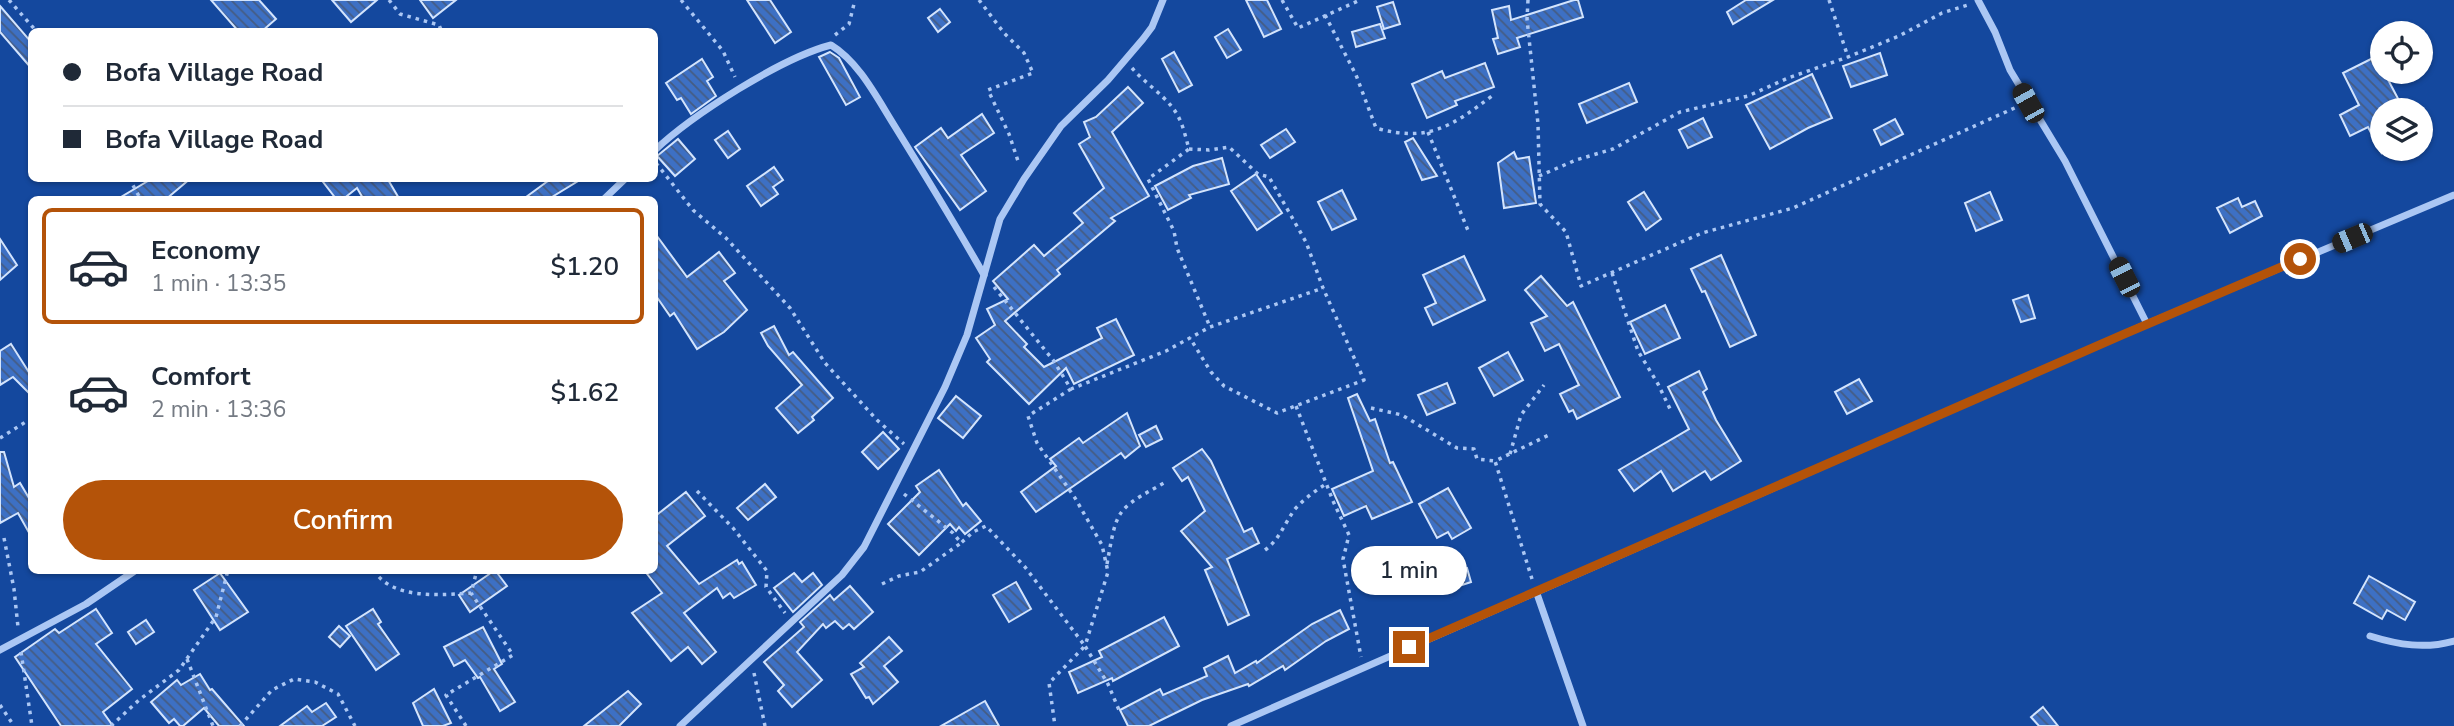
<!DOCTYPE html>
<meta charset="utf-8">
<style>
body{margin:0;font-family:"Nunito Sans",sans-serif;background:#f6f6f7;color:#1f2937;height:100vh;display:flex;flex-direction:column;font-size:26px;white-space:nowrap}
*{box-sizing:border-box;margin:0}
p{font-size:23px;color:#747a83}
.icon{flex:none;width:38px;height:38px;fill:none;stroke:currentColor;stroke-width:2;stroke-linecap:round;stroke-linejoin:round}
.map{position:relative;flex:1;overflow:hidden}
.panel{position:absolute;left:28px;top:196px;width:630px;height:378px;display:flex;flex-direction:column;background:#fff;border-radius:10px;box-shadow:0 2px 5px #0004}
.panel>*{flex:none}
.hud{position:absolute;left:28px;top:28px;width:630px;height:154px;border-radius:10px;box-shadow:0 2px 5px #0004;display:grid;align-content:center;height:154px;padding:0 35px;background:#fff}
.fabs{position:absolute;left:2370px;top:21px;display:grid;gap:14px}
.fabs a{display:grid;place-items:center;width:63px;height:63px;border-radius:50%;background:#fff;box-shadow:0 2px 5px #0004;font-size:35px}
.end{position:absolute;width:32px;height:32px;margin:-16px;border:9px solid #b45309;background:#fff;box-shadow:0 0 0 4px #fff}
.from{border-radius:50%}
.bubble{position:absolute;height:49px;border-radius:24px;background:#fff;box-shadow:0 2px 5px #0004;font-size:23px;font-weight:600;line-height:49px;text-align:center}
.car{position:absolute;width:21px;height:42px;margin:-21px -10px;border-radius:9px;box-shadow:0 0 5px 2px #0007;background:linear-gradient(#222 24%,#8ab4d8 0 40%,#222 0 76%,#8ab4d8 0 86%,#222 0)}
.hud b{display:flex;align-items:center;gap:24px;height:66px;font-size:26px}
.hud b+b{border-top:2px solid #e0e1e3}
.hud i{width:18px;height:18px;background:#1f2937}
ul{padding:12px 0 0;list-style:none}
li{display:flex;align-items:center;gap:21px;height:116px;margin:0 14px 10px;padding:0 21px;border:4px solid transparent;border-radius:10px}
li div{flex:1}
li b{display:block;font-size:26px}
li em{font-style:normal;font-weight:600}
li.on{border-color:#b45309}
li>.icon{width:63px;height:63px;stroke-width:1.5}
.cta{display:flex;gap:14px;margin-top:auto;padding:14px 35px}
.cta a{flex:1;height:80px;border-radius:42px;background:#b45309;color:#fff;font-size:28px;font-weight:600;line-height:80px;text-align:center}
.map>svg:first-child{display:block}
.building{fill:url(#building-back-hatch);stroke:#d3e4fd;stroke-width:2}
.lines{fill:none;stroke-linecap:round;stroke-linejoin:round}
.path{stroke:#abc7f4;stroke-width:3.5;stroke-dasharray:3.5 5;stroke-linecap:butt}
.minor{stroke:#abc7f4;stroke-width:7}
.route{stroke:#b45309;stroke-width:9}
</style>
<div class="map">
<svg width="2454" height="726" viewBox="0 0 2454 726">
<defs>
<pattern id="building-back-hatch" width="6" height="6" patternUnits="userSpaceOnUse" patternTransform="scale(1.75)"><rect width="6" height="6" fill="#3d70c4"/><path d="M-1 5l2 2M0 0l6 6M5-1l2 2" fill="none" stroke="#455c82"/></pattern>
</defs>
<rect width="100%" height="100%" fill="#14489e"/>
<g class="building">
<path d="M211 0H259L276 19 261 32H239Z"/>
<path d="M332 0H377L351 22Z"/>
<path d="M420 0H456L433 18Z"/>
<path d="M747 0H770L791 32 775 43Z"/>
<path d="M1246 0H1267L1281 29 1264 37Z"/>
<path d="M1574 0H1578L1583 17 1517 38 1520 47 1498 54 1493 39 1498 38 1492 10 1509 6 1511 20Z"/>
<path d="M1746 0H1773L1733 24 1727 12Z"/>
<path d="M1393 2 1400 24 1384 29 1377 7Z"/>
<path d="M0 6 32 43V69L0 32Z"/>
<path d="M940 9 950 22 938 32 928 18Z"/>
<path d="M1380 24 1385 38 1356 47 1352 32Z"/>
<path d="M1228 29 1241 50 1227 58 1215 37Z"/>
<path d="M830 52 839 58 860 97 846 105 819 57Z"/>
<path d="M1174 52 1192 85 1179 92 1162 59Z"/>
<path d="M1880 53 1887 75 1851 87 1843 66Z"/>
<path d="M2377 56 2382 72H2384L2404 110H2382V154L2368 127 2350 136 2340 115 2359 105 2343 73Z"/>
<path d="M702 59 713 77 707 81 716 96 691 114 681 98 677 100 666 83Z"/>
<path d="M1485 63 1494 87 1455 101 1457 105 1427 118 1412 84 1442 71 1445 78Z"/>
<path d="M1812 74 1832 118 1808 128 1770 149 1746 105Z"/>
<path d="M1629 83 1637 102 1587 123 1579 104Z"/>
<path d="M1128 87 1143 103 1112 132 1149 196 1111 218 1115 221 1057 270 1060 274 1005 321 1027 344 1024 347 1044 367 1102 338 1097 328 1116 319 1134 355 1074 384 1066 368 1029 404 987 362 990 359 976 338 995 325 987 309 1008 299 993 281 1034 245 1044 256 1083 223 1074 213 1104 188 1079 144 1090 137 1084 122 1096 117Z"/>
<path d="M982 114 994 133 961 155 986 191 960 210 915 147 941 128 948 138Z"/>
<path d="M1703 118 1712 137 1688 148 1679 130Z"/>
<path d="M1895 119 1903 134 1881 145 1874 130Z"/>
<path d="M1286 129 1295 142 1270 158 1261 145Z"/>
<path d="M728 131 740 149 728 158 715 140Z"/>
<path d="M1413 138 1437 176 1422 180 1405 142Z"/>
<path d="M678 139 695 159 675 176 657 156Z"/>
<path d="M1514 152 1517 159 1529 157 1536 203 1504 208 1498 163Z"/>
<path d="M1222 158 1229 184 1189 195 1191 198 1168 210 1155 186 1193 166Z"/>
<path d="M774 167 783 180 773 187 778 194 761 206 747 186Z"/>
<path d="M1256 174 1282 213 1257 230 1231 191Z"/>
<path d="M153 178H191L165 200H116Z"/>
<path d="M320 178H387L400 200H364L357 188 342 200H337Z"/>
<path d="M552 178H583L547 200H522Z"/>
<path d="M1342 190 1356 219 1332 230 1318 202Z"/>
<path d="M1644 192 1661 219 1646 230 1628 202Z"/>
<path d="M1990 192 2002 220 1976 231 1965 203Z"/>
<path d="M2238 198 2242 207 2255 201 2262 216 2230 233 2217 208Z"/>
<path d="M654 232 687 277 719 252 735 273 724 281 747 310 724 332 697 349 674 313 670 316 654 293Z"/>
<path d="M0 239 17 265 0 280Z"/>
<path d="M1721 255 1756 335 1730 347 1705 291 1702 292 1691 269Z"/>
<path d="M1464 256 1485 300 1433 325 1425 308 1436 303 1423 275Z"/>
<path d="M1541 276 1567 306 1573 302 1620 397 1577 419 1573 410 1569 412 1560 394 1579 385 1559 344 1545 351 1531 323 1547 316 1525 290Z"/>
<path d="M2028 295 2035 318 2021 322 2013 300Z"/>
<path d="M1665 305 1680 338 1645 354 1630 322Z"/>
<path d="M774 326 789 355 793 352 833 398 812 417 814 420 798 433 776 408 802 385 768 346 761 333Z"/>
<path d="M11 344 32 377V396L13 377 0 385V351Z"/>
<path d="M1508 352 1523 380 1494 396 1479 368Z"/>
<path d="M1699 371 1707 389 1703 392 1716 420 1741 461 1711 480 1705 471 1673 491 1661 471 1634 491 1619 470 1689 429 1668 387Z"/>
<path d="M1859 379 1872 401 1847 414 1835 392Z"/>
<path d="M1447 383 1455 403 1427 415 1418 395Z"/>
<path d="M1357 394 1370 421 1375 419 1390 463 1393 462 1412 502 1372 519 1366 506 1344 516 1332 489 1373 471 1348 398Z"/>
<path d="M956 396 981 416 963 438 938 418Z"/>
<path d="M1127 413 1140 446 1125 458 1121 453 1036 512 1021 492 1056 466 1050 459 1079 438 1083 443Z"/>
<path d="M1156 426 1162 439 1146 447 1139 435Z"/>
<path d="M883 432 899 449 878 469 862 452Z"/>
<path d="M1202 449 1211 461 1244 532 1252 528 1259 543 1227 559 1249 615 1228 625 1205 570 1212 567 1181 531 1205 511 1188 477 1182 481 1173 468Z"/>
<path d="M0 452H4L14 487 20 483 32 503V538L18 513 0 523Z"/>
<path d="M939 470 963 506 966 503 981 521 965 534 959 527 956 531 950 524 919 555 888 524 920 492 916 486Z"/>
<path d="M765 484 776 497 748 520 737 508Z"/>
<path d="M1448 488 1471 528 1452 539 1448 532 1437 538 1419 504Z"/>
<path d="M686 492 705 516 667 546 699 584 737 560 739 564 742 562 756 585 734 598 730 593 723 598 717 588 684 613 716 652 702 664 688 647 671 661 632 613 662 593 644 570H654V517Z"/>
<path d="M1467 568 1471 582 1456 587 1452 573Z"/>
<path d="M495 570 507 586 470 612 459 595Z"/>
<path d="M220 573 248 612 220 630 194 590Z"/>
<path d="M794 573 802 582 813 573 822 585 793 612 774 588Z"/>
<path d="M2369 576 2415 602 2405 620 2387 610 2382 619 2354 603Z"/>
<path d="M1016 582 1031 609 1009 622 993 595Z"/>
<path d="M850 586 873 612 854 629 849 624 843 629 835 621 826 628 823 624 797 652 822 680 792 707 778 691 784 685 764 662 804 627 800 622 830 595 834 600Z"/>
<path d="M96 609 112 633 96 644 132 689 103 712 113 726H61L15 657 55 629 59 633Z"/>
<path d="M373 609 381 622 378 624 399 654 376 670 346 626Z"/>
<path d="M1340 610 1349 629 1326 641 1285 670 1283 666 1249 686 1248 684 1202 700 1149 726H1128L1120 710 1160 689 1163 695 1207 676 1204 668 1228 656 1235 673 1256 661 1257 663 1312 624Z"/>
<path d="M1164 617 1179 646 1113 681 1112 678 1078 693 1069 672 1102 657 1099 651Z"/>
<path d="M146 620 154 632 136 644 128 632Z"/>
<path d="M339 626 350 636 340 647 329 637Z"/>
<path d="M483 627 502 664 494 669 515 702 500 711 480 677 478 678 465 660 454 666 444 647Z"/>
<path d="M889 637 902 651 884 666 898 682 873 704 869 697 866 698 851 674 864 667 860 663Z"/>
<path d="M200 674 210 690 212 689 244 726H219L204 708 183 726H180L174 719 169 723 151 702 177 680 181 685Z"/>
<path d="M434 689 451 723 443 726H423L413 703Z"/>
<path d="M628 691 641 704 619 726H584Z"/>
<path d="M985 701 999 726H941Z"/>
<path d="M326 703 336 717 322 726H280L307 706 312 712Z"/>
<path d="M2043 707 2058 726H2039L2031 717Z"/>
</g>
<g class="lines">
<g class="path">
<path d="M9 0 37 32"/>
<path d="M389 0 400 14 439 25 442 32"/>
<path d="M681 0 723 51 735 77"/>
<path d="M979 0 1004 33 1024 53 1033 73 988 90 1009 134 1019 164"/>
<path d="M1282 0 1298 28 1360 0"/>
<path d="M1528 0 1527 19 1538 124 1540 204 1566 232 1581 286 1702 233 1793 208 2019 106"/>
<path d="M1829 0 1848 57"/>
<path d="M1325 15 1356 75 1376 128C1428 143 1452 126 1492 96"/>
<path d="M835 35 849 24 855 0"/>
<path d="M1132 68C1144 82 1162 94 1172 107 1182 119 1185 135 1189 149L1148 179 1174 231 1177 248 1210 327"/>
<path d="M1428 132 1469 233"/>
<path d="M1189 149 1209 150 1229 147 1258 174 1269 177 1306 242 1323 288 1364 380 1277 413 1224 386 1211 372 1190 338"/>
<path d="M656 163 693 210 726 238 790 308 825 363 877 420 904 444"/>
<path d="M1539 176 1576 160 1613 149 1680 112 1748 96 1788 78 1848 57 1899 36 1942 13 1968 5"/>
<path d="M129 178 141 200"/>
<path d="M1612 273 1638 351 1658 384 1672 413"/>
<path d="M994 287 1053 360 1071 389 1166 351 1210 327 1323 288"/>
<path d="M1071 389 1028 416 1037 443 1075 498 1102 545 1108 572 1085 646 1108 684 1119 710"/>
<path d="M1296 406 1333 501 1349 535 1343 559 1361 657"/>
<path d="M1371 408 1402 415 1457 448 1474 449 1477 459 1495 461"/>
<path d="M0 438 32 418"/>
<path d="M1510 454 1521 415 1544 385"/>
<path d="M697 491 733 528 767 571 766 587 785 613"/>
<path d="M904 494 953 533 961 543 973 532 986 526 1025 567 1085 646 1049 683 1055 726"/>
<path d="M4 538 14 589 18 627"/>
<path d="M1265 550C1280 539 1284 524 1295 509 1304 499 1315 491 1326 484"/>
<path d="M1107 564C1117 509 1115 510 1164 483"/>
<path d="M374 570C391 600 442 595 471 593"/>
<path d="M1532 579 1495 461 1551 434"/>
<path d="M882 584 899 576 920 572 961 543"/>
<path d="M21 652 32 726"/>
<path d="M187 659 213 726"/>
<path d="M754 673 765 726"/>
<path d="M0 705 14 726"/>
<path d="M111 726 139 700 179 670 216 617 228 570"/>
<path d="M240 726 272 690 294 679 315 682 338 694 355 726"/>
<path d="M466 726 446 695 513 655 471 593 477 570"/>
</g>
<g class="minor">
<path d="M1978 0 1995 32 2010 70 2065 161 2147 324"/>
<path d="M654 151C692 115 781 58 831 45 859 62 877 98 894 125 925 175 955 224 984 275"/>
<path d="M603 200 626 178"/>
<path d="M1536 591 1583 726"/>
<path d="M2370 636C2399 645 2425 649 2454 641"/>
<path d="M0 650 86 604 136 570"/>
<path d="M680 726 842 575 864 547 945 387 967 335 1000 219 1024 179 1061 126 1108 80 1143 39 1152 27 1163 0"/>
<path d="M1231 726 2147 324 2454 195"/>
</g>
</g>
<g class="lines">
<path class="route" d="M1409 647 2122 335 2300 259"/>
</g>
</svg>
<div class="fabs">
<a><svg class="icon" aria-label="locate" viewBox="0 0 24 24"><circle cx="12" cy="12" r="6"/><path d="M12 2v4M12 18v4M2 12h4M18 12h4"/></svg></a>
<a><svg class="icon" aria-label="layers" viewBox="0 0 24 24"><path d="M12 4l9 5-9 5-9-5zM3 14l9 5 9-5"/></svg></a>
</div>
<i class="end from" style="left:2300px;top:259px"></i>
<i class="end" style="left:1409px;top:647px"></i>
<div class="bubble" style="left:1351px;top:546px;width:116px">1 min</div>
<i class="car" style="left:2028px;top:103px;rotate:331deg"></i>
<i class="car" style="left:2352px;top:238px;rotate:247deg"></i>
<i class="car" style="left:2124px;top:277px;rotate:333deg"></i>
<div class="hud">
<b><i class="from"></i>Bofa Village Road</b>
<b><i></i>Bofa Village Road</b>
</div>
<section class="panel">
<ul>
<li class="on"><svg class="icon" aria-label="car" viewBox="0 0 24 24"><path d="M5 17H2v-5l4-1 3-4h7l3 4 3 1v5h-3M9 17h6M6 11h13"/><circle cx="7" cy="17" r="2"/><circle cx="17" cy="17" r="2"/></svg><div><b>Economy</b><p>1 min · 13:35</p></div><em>$1.20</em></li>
<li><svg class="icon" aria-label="car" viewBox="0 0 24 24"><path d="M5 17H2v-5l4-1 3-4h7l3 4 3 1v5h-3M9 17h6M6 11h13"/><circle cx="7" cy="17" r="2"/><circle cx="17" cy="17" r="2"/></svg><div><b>Comfort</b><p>2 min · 13:36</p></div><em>$1.62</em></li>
</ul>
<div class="cta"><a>Confirm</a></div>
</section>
</div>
